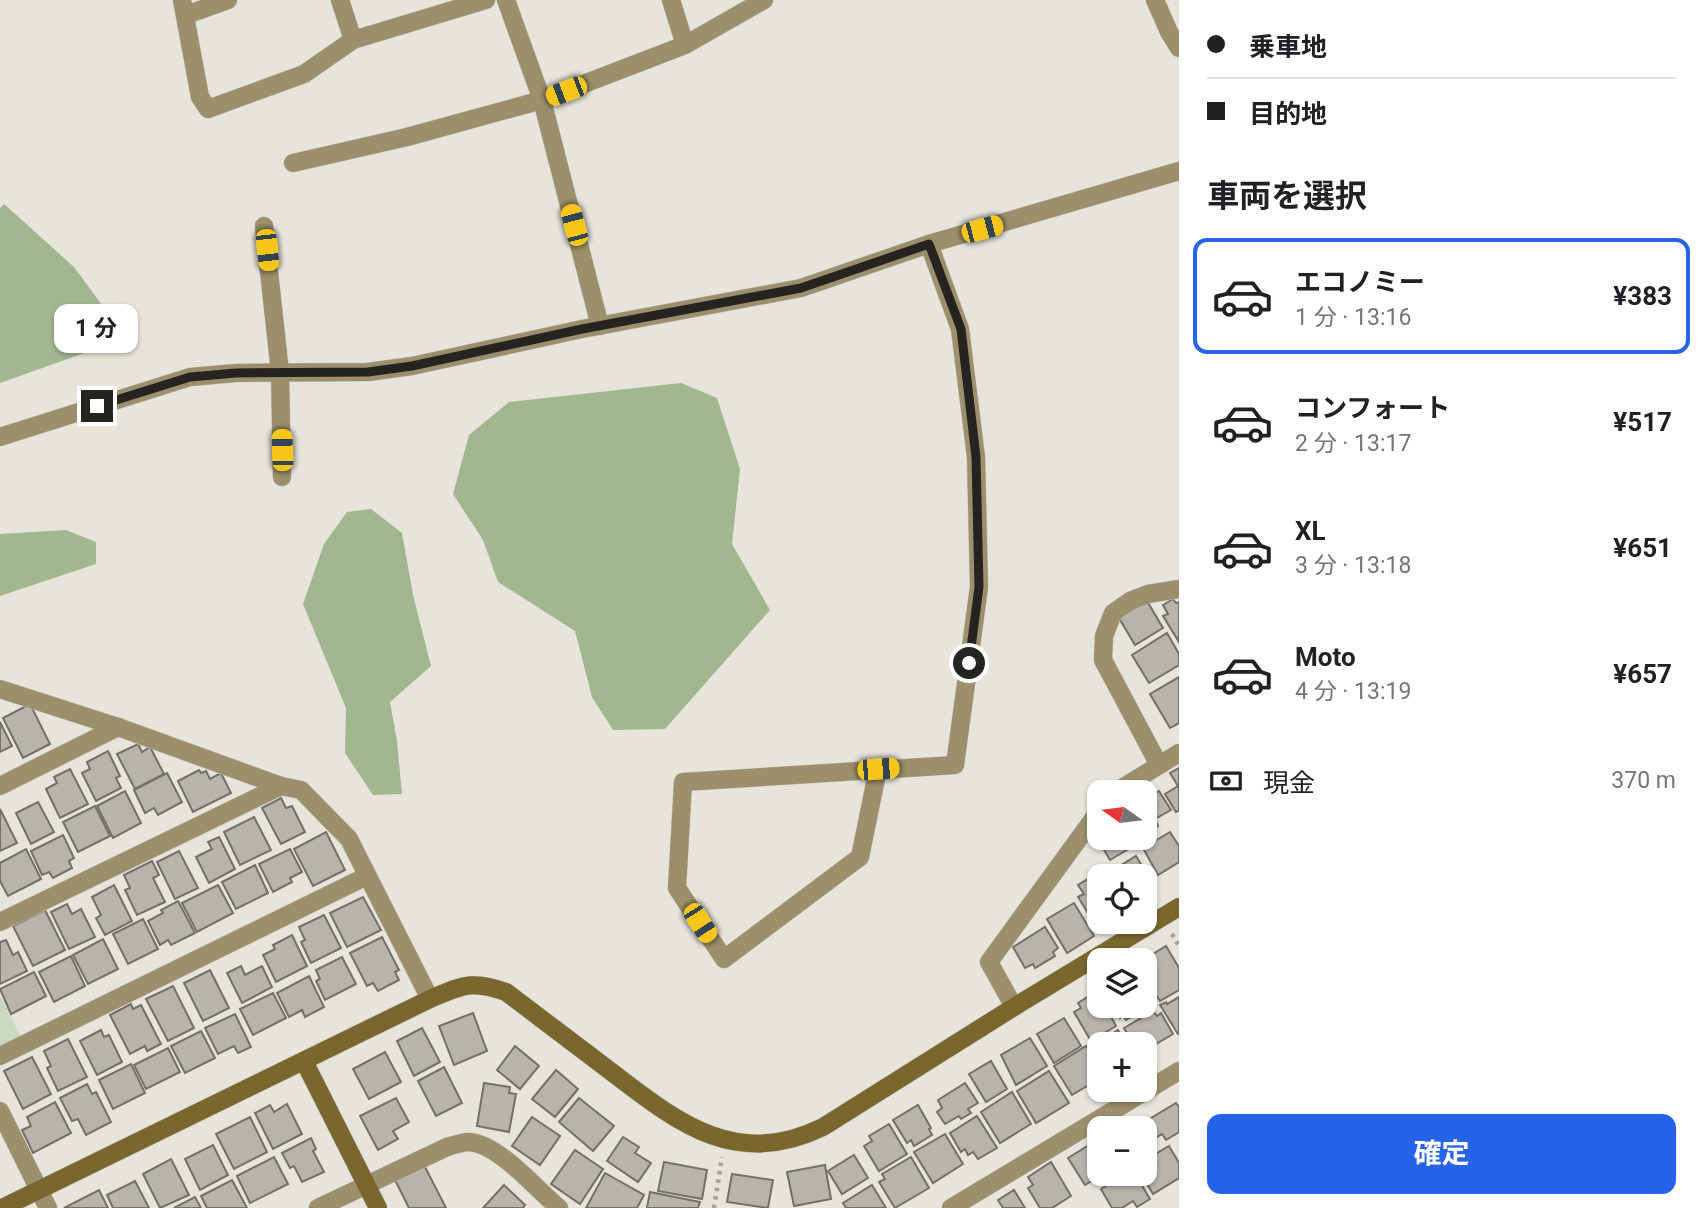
<!DOCTYPE html>
<html lang="ja">
<meta charset="utf-8">
<style>
body{margin:0;font-family:Roboto,"Noto Sans JP",sans-serif;background:#f2f2f2;color:#202124;height:100vh;display:flex;flex-direction:column;font-size:26px;white-space:nowrap}
*{box-sizing:border-box;margin:0}
p{font-size:23px;color:#757577}
.icon{flex:none;width:38px;height:38px;fill:none;stroke:currentColor;stroke-width:2;stroke-linecap:round;stroke-linejoin:round}
.map{position:relative;flex:1;overflow:hidden}
.panel{display:flex;flex-direction:column;background:#fff;width:525px}
.panel>*{flex:none}
.banner{display:grid;align-content:center;height:154px;padding:0 28px;background:#fff}
.needle{width:46px;rotate:284deg}
.fabs{position:absolute;left:1087px;top:780px;display:grid;gap:14px}
.fabs a{display:grid;place-items:center;width:70px;height:70px;border-radius:14px;background:#fff;box-shadow:0 2px 5px #0004;font-size:35px}
.end{position:absolute;width:32px;height:32px;margin:-16px;border:9px solid #252421;background:#fff;box-shadow:0 0 0 4px #fff}
.from{border-radius:50%}
.bubble{position:absolute;height:49px;border-radius:14px;background:#fff;box-shadow:0 2px 5px #0004;font-size:23px;font-weight:700;line-height:49px;text-align:center}
.car{position:absolute;width:21px;height:42px;margin:-21px -10px;border-radius:9px;box-shadow:0 0 5px 2px #0007;background:linear-gradient(#f5c518 24%,#345 0 40%,#f5c518 0 76%,#345 0 86%,#f5c518 0)}
.banner b{display:flex;align-items:center;gap:24px;height:66px;font-size:26px}
.banner b+b{border-top:2px solid #e0e0e0}
.banner i{width:18px;height:18px;background:#202124}
ul{padding:0;list-style:none}
li{display:flex;align-items:center;gap:21px;height:116px;margin:0 14px 10px;padding:0 14px;border:4px solid transparent;border-radius:14px}
li div{flex:1}
li b{display:block;font-size:26px}
li em{font-style:normal;font-weight:700}
li.selected{border-color:#2563eb}
li>.icon{width:63px;height:63px;stroke-width:1.5}
h2{padding:0 28px;font-size:32px;line-height:84px}
.pay{display:flex;align-items:center;gap:18px;height:77px;padding:0 28px;font-size:26px}
.pay p{margin-inline-start:auto}
.action{display:flex;gap:14px;margin-top:auto;padding:14px 28px}
.action a{flex:1;height:80px;border-radius:14px;background:#2563eb;color:#fff;font-size:28px;font-weight:700;line-height:80px;text-align:center}
main{display:flex;flex:1;min-height:0}
.map>svg:first-child{display:block}
.green{fill:#cbd9be}
.forest{fill:#a2b690}
.building{fill:#b6b4ac;stroke:#727068;stroke-width:2}
.lines{fill:none;stroke-linecap:round;stroke-linejoin:round}
.street-casing{stroke:#c3c1ba;stroke-width:19}
.secondary-casing{stroke:#c3c1ba;stroke-width:19}
.path{stroke:#a3a19a;stroke-width:4.5;stroke-dasharray:3.5 5;stroke-linecap:butt}
.street{stroke:#9c906c;stroke-width:18}
.secondary{stroke:#7a672e;stroke-width:18}
.route{stroke:#252421;stroke-width:9}
</style>
<main>
<div class="map">
<svg width="1179" height="1208" viewBox="0 0 1179 1208">
<rect width="100%" height="100%" fill="#e6e4db"/>
<path class="green" d="M0 995 21 1037 0 1048Z"/>
<g class="forest">
<path d="M4 204 74 267 113 320 104 346 0 383V208Z"/>
<path d="M681 383 717 398 740 469 732 544 770 610 665 729 613 730 592 697 575 631 498 582 483 540 453 494 469 435 509 402Z"/>
<path d="M371 509 402 533 413 595 431 666 390 702 397 741 402 794 373 795 345 753 346 708 303 604 324 544 347 512Z"/>
<path d="M66 530 96 542V564L0 596V534Z"/>
</g>
<g class="building">
<path d="M1173 599 1176 603 1179 602V642L1163 616 1168 614 1163 605Z"/>
<path d="M1147 601 1163 628 1135 645 1119 618Z"/>
<path d="M1167 633 1179 654V665L1149 683 1132 655Z"/>
<path d="M1179 677V723L1170 728 1150 694Z"/>
<path d="M30 704 50 744 23 758 3 718Z"/>
<path d="M0 722 12 746 0 752Z"/>
<path d="M138 744 142 752 150 747 164 774 135 789 117 754Z"/>
<path d="M108 751 120 776 116 778 121 788 96 801 82 773 90 769 87 762Z"/>
<path d="M1179 768V810L1176 812 1165 794 1178 786 1170 773Z"/>
<path d="M70 769 88 804 60 818 46 789 57 783 54 777Z"/>
<path d="M199 770 201 773 206 771 210 779 221 773 231 793 193 812 178 781Z"/>
<path d="M167 773 182 802 158 815 154 808 145 813 134 790Z"/>
<path d="M125 791 141 823 113 838 97 806Z"/>
<path d="M1159 791 1171 810 1155 819 1158 826 1144 834V800Z"/>
<path d="M281 798 286 808 292 806 305 832 281 844 262 808Z"/>
<path d="M38 802 54 832 31 844 16 813Z"/>
<path d="M95 806 110 836 78 852 63 822Z"/>
<path d="M0 809 17 843 0 851Z"/>
<path d="M254 817 271 850 240 865 224 832Z"/>
<path d="M326 832 345 870 313 886 294 849Z"/>
<path d="M1170 832 1179 846V862L1158 875 1143 848Z"/>
<path d="M63 835 74 858 69 861 72 868 53 878 49 872 42 875 31 851Z"/>
<path d="M219 837 235 869 209 883 196 857 212 849 208 842Z"/>
<path d="M1099 837 1140 838 1142 841 1110 860 1097 838Z"/>
<path d="M26 849 41 879 8 896 0 881V863Z"/>
<path d="M290 849 302 872 290 878 292 882 273 892 259 864Z"/>
<path d="M179 851 198 888 175 899 157 862Z"/>
<path d="M1136 856 1153 884 1144 889V877H1108L1107 874Z"/>
<path d="M152 861 159 875 153 878 165 902 137 915 125 890 130 888 124 875Z"/>
<path d="M255 865 268 893 236 909 222 882Z"/>
<path d="M1094 875 1099 884V922H1102L1096 926 1078 897 1084 894 1078 885Z"/>
<path d="M114 885 132 921 105 935 96 918 101 915 92 897Z"/>
<path d="M218 885 233 913 197 932 182 903Z"/>
<path d="M363 897 381 930 347 947 330 913Z"/>
<path d="M178 901 195 933 171 945 168 940 160 945 148 921 163 913 161 910Z"/>
<path d="M1074 903 1094 936 1067 953 1047 919Z"/>
<path d="M67 904 72 914 81 909 95 937 69 949 51 912Z"/>
<path d="M45 910 65 950 33 966 13 926Z"/>
<path d="M324 915 341 948 311 963 301 942 305 940 299 927Z"/>
<path d="M143 919 158 949 128 964 113 934Z"/>
<path d="M1045 927 1058 948 1053 952 1055 956 1035 968 1033 964 1025 968 1013 947Z"/>
<path d="M292 935 307 966 276 982 263 955 275 949 273 945Z"/>
<path d="M382 937 399 970 395 972 399 980 378 991 373 983 367 986 350 953Z"/>
<path d="M103 939 118 969 88 984 73 955Z"/>
<path d="M6 940 13 955 18 952 27 971 0 984V942Z"/>
<path d="M1166 946 1179 968V990L1160 1001 1151 987 1156 984 1148 972 1151 971 1147 963 1150 961 1148 957Z"/>
<path d="M71 956 85 986 54 1002 39 972Z"/>
<path d="M342 957 356 984 325 1000 316 981 320 979 316 970Z"/>
<path d="M241 966 245 975 262 966 272 987 242 1003 227 973Z"/>
<path d="M210 970 229 1008 203 1021 184 983Z"/>
<path d="M34 972 46 996 11 1014 0 989Z"/>
<path d="M309 976 324 1007 305 1017 302 1010 289 1017 277 993Z"/>
<path d="M173 986 194 1028 168 1041 146 999Z"/>
<path d="M273 993 286 1018 253 1035 240 1009Z"/>
<path d="M1092 994 1095 998 1099 996V1006H1105L1116 1026 1091 1041 1074 1012 1081 1008 1078 1003Z"/>
<path d="M1147 996 1152 1005 1126 1020 1123 1016 1120 1018 1112 1006H1144V997Z"/>
<path d="M1179 997V1034H1178L1160 1005 1166 1002 1167 1004Z"/>
<path d="M131 1004 133 1009 141 1005 161 1044 147 1051 145 1046 130 1054 110 1015Z"/>
<path d="M1153 1011 1157 1016 1161 1013 1173 1034 1151 1047 1149 1043 1144 1046 1134 1045 1124 1028Z"/>
<path d="M473 1013 487 1051 454 1065 439 1026Z"/>
<path d="M235 1014 251 1047 238 1053 234 1046 218 1054 205 1028Z"/>
<path d="M1064 1018 1081 1046 1054 1063 1037 1034Z"/>
<path d="M422 1028 440 1062 414 1076 397 1041Z"/>
<path d="M101 1030 104 1037 109 1035 122 1062 97 1075 80 1041Z"/>
<path d="M1118 1030 1127 1045H1099V1060L1091 1047Z"/>
<path d="M201 1031 215 1058 185 1073 171 1046Z"/>
<path d="M1030 1038 1047 1066 1016 1085 1001 1055Z"/>
<path d="M68 1039 87 1077 58 1091 47 1068 51 1066 44 1051Z"/>
<path d="M515 1046 539 1066 520 1089 497 1070Z"/>
<path d="M1086 1046 1099 1067V1079L1072 1095 1054 1066Z"/>
<path d="M168 1048 180 1072 146 1089 134 1065Z"/>
<path d="M385 1052 401 1082 369 1099 353 1069Z"/>
<path d="M32 1057 51 1094 23 1109 4 1071Z"/>
<path d="M991 1061 1007 1089 986 1102 969 1074Z"/>
<path d="M131 1064 145 1093 113 1109 99 1080Z"/>
<path d="M444 1067 462 1103 436 1116 418 1081Z"/>
<path d="M556 1070 578 1089 555 1117 532 1099Z"/>
<path d="M1049 1071 1069 1103 1036 1123 1017 1091Z"/>
<path d="M484 1083 510 1087 509 1093 516 1094 509 1132 477 1126Z"/>
<path d="M965 1083 978 1103 968 1109 971 1113 961 1119 959 1116 945 1124 937 1112 942 1108 938 1100Z"/>
<path d="M87 1084 92 1094 96 1092 111 1122 86 1135 78 1119 72 1121 60 1098Z"/>
<path d="M1012 1092 1031 1124 1000 1143 981 1112Z"/>
<path d="M396 1098 409 1122 393 1131 398 1139 378 1150 360 1116Z"/>
<path d="M579 1098 614 1126 593 1151 559 1122Z"/>
<path d="M55 1102 71 1133 33 1153 22 1130 31 1126 27 1117Z"/>
<path d="M1176 1103 1179 1107V1132L1166 1140 1162 1134 1151 1141 1141 1124Z"/>
<path d="M287 1104 302 1134 273 1149 255 1113 270 1105 274 1112Z"/>
<path d="M918 1105 931 1128 929 1129 932 1135 914 1146 911 1140 907 1143 893 1120Z"/>
<path d="M977 1116 997 1148 978 1159 973 1152 968 1155 965 1149 961 1152 950 1133Z"/>
<path d="M250 1117 267 1152 234 1169 216 1134Z"/>
<path d="M532 1117 560 1136 540 1165 512 1146Z"/>
<path d="M1125 1117 1132 1129H1114L1112 1124Z"/>
<path d="M889 1124 907 1154 879 1171 864 1146 872 1141 869 1136Z"/>
<path d="M945 1134 963 1164 933 1183 914 1152Z"/>
<path d="M623 1137 639 1147 635 1153 651 1163 638 1182 607 1161Z"/>
<path d="M311 1138 316 1149 313 1151 324 1172 302 1182 294 1166 290 1168 282 1153Z"/>
<path d="M1097 1140 1099 1174H1103L1085 1185 1068 1158Z"/>
<path d="M213 1145 228 1175 200 1190 185 1159Z"/>
<path d="M1169 1146 1179 1163V1178L1153 1194 1141 1174H1144V1161Z"/>
<path d="M575 1150 603 1169 580 1204 551 1184Z"/>
<path d="M854 1155 868 1178 842 1194 828 1171Z"/>
<path d="M274 1157 288 1184 250 1203 237 1176Z"/>
<path d="M911 1157 929 1188 895 1208 879 1182 885 1179 882 1174Z"/>
<path d="M171 1159 189 1195 160 1208 143 1174Z"/>
<path d="M664 1162 707 1170 702 1199 658 1191Z"/>
<path d="M1051 1162 1071 1196 1052 1208H1040L1028 1188 1033 1185 1028 1177Z"/>
<path d="M423 1163 446 1208H409L394 1178Z"/>
<path d="M825 1165 831 1199 794 1206 787 1172Z"/>
<path d="M605 1173 644 1195 637 1208H586Z"/>
<path d="M732 1174 773 1180 768 1208 727 1202Z"/>
<path d="M1125 1174H1135L1150 1199 1137 1207 1133 1201 1122 1208H1112L1101 1189Z"/>
<path d="M232 1180 247 1208H207L201 1196Z"/>
<path d="M135 1181 149 1208H113L107 1195Z"/>
<path d="M504 1185 525 1205 523 1208H483Z"/>
<path d="M872 1185 886 1208H846L843 1203Z"/>
<path d="M99 1190 108 1208H64Z"/>
<path d="M1014 1190 1025 1208H1003L998 1200Z"/>
<path d="M650 1192 700 1202 698 1208H647Z"/>
<path d="M195 1197 201 1208H174Z"/>
</g>
<g class="lines">
<defs>
<g id="street">
<path d="M182 0 200 97 208 109 304 74 353 40 486 0"/>
<path d="M340 0 353 40"/>
<path d="M506 0 542 100 600 326"/>
<path d="M671 0 685 45"/>
<path d="M1155 0 1169 32 1179 48"/>
<path d="M186 15 228 0"/>
<path d="M293 163 407 137 542 100 685 45 764 0"/>
<path d="M264 226 280 372 282 477"/>
<path d="M0 437 190 377 236 373 368 372 412 366 582 329 801 288 929 244 1179 171"/>
<path d="M0 689 118 727 281 786 301 790 349 839 430 999"/>
<path d="M1159 765 1103 660 1104 636 1113 613 1130 601 1148 594 1179 589"/>
<path d="M878 769 860 857 724 959 677 888 683 782 955 765 979 587 976 457 960 329 929 244"/>
<path d="M0 786 118 727"/>
<path d="M1114 793 1179 753"/>
<path d="M0 922 281 786"/>
<path d="M1014 1007 989 962 1099 811"/>
<path d="M0 1056 367 876"/>
<path d="M0 1111 48 1208"/>
<path d="M318 1208 447 1147C454 1145 463 1142 469 1142 499 1144 536 1189 559 1208"/>
<path d="M951 1208 1179 1071"/>
</g>
<g id="secondary">
<path d="M304 1061 378 1208"/>
<path d="M2 1208 430 999C463 985 471 980 506 992 540 1018 575 1044 609 1070 677 1122 735 1170 823 1127L1014 1007 1179 907"/>
</g>
</defs>
<use href="#street" class="street-casing"/>
<use href="#secondary" class="secondary-casing"/>
<g class="path">
<path d="M1172 934 1179 946"/>
<path d="M714 1208 722 1157"/>
</g>
<use href="#street" class="street"/>
<use href="#secondary" class="secondary"/>
</g>
<g class="lines">
<path class="route" d="M97 406 190 377 236 373 368 372 412 366 582 329 801 288 929 244 961 329 976 457 979 587 969 663"/>
</g>
</svg>
<div class="fabs">
<a><svg class="needle" viewBox="-14 -14 28 28"><path d="M0-13l5 13h-10z" fill="#e53935"/><path d="M0 13l5-13h-10z" fill="#757577"/></svg></a>
<a><svg class="icon" aria-label="locate" viewBox="0 0 24 24"><circle cx="12" cy="12" r="6"/><path d="M12 2v4M12 18v4M2 12h4M18 12h4"/></svg></a>
<a><svg class="icon" aria-label="layers" viewBox="0 0 24 24"><path d="M12 4l9 5-9 5-9-5zM3 14l9 5 9-5"/></svg></a>
<a>+</a>
<a>−</a>
</div>
<i class="end from" style="left:969px;top:663px"></i>
<i class="end" style="left:97px;top:406px"></i>
<div class="bubble" style="left:54px;top:304px;width:84px">1 分</div>
<i class="car" style="left:566px;top:91px;rotate:249deg"></i>
<i class="car" style="left:574px;top:225px;rotate:345deg"></i>
<i class="car" style="left:982px;top:229px;rotate:75deg"></i>
<i class="car" style="left:267px;top:250px;rotate:174deg"></i>
<i class="car" style="left:282px;top:450px;rotate:358deg"></i>
<i class="car" style="left:878px;top:769px;rotate:86deg"></i>
<i class="car" style="left:700px;top:923px;rotate:147deg"></i>
</div>
<section class="panel">
<div class="banner">
<b><i class="from"></i>乗車地</b>
<b><i></i>目的地</b>
</div>
<h2>車両を選択</h2>
<ul>
<li class="selected"><svg class="icon" aria-label="car" viewBox="0 0 24 24"><path d="M5 17H2v-5l4-1 3-4h7l3 4 3 1v5h-3M9 17h6M6 11h13"/><circle cx="7" cy="17" r="2"/><circle cx="17" cy="17" r="2"/></svg><div><b>エコノミー</b><p>1 分 · 13:16</p></div><em>¥383</em></li>
<li><svg class="icon" aria-label="car" viewBox="0 0 24 24"><path d="M5 17H2v-5l4-1 3-4h7l3 4 3 1v5h-3M9 17h6M6 11h13"/><circle cx="7" cy="17" r="2"/><circle cx="17" cy="17" r="2"/></svg><div><b>コンフォート</b><p>2 分 · 13:17</p></div><em>¥517</em></li>
<li><svg class="icon" aria-label="car" viewBox="0 0 24 24"><path d="M5 17H2v-5l4-1 3-4h7l3 4 3 1v5h-3M9 17h6M6 11h13"/><circle cx="7" cy="17" r="2"/><circle cx="17" cy="17" r="2"/></svg><div><b>XL</b><p>3 分 · 13:18</p></div><em>¥651</em></li>
<li><svg class="icon" aria-label="car" viewBox="0 0 24 24"><path d="M5 17H2v-5l4-1 3-4h7l3 4 3 1v5h-3M9 17h6M6 11h13"/><circle cx="7" cy="17" r="2"/><circle cx="17" cy="17" r="2"/></svg><div><b>Moto</b><p>4 分 · 13:19</p></div><em>¥657</em></li>
</ul>
<div class="pay"><svg class="icon" aria-label="cash" viewBox="0 0 24 24"><path d="M3 7h18v10H3z"/><circle cx="12" cy="12" r="2"/></svg>現金<p>370 m</p></div>
<div class="action"><a>確定</a></div>
</section>
</main>
